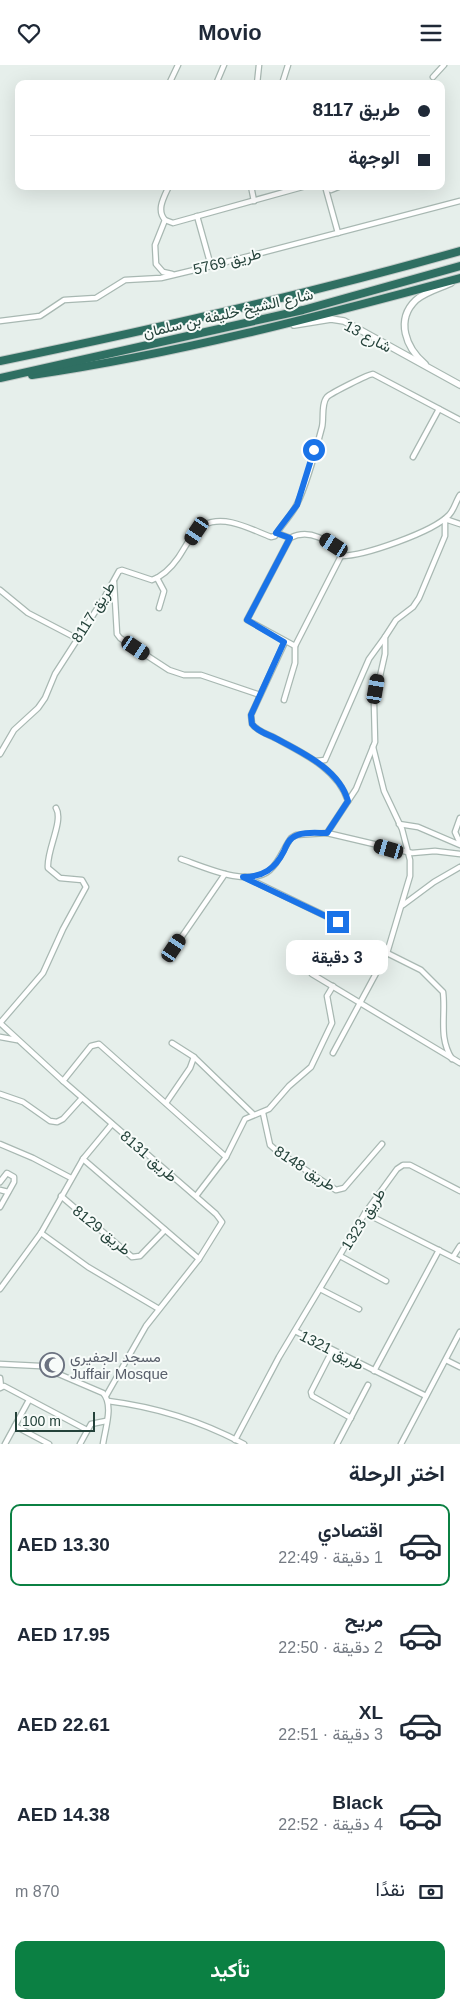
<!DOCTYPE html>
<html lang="ar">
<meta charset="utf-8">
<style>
body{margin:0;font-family:Helvetica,Vazirmatn,sans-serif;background:#f2f2f3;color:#1f2937;direction:rtl;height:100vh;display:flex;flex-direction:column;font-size:19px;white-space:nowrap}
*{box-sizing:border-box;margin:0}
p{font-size:16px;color:#747a83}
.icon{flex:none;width:28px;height:28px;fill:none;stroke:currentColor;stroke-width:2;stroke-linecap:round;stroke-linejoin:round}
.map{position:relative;height:1379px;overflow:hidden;direction:ltr}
.panel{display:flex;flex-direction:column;background:#fff;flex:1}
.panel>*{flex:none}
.top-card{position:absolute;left:15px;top:15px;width:430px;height:110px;border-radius:10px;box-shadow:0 5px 20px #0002;direction:rtl;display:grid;align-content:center;height:110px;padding:0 15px;background:#fff}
.scale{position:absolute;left:15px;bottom:12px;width:80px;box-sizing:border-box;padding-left:5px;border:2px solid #24423a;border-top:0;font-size:14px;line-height:18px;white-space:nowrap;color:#24423a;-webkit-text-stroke:4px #f7fbf9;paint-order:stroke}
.end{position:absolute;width:22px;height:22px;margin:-11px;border:6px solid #1a73e8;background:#fff;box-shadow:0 0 0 2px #fff}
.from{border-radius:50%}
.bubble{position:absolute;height:35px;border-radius:10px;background:#fff;box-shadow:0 5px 20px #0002;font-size:16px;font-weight:700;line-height:35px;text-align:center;direction:rtl}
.car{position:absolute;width:15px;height:30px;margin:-15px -8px;border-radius:6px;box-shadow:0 0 4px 1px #0007;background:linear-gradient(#222 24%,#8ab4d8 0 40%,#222 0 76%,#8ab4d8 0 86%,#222 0)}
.top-card b{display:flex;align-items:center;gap:18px;height:48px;font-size:19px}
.top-card b+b{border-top:1px solid #e0e1e3}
.top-card i{width:12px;height:12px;background:#1f2937}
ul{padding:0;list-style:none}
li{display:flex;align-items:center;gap:15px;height:82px;margin:0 10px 8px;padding:0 5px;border:2px solid transparent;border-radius:10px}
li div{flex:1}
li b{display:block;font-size:19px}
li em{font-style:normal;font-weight:700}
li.current{border-color:#0b8043}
li>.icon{width:45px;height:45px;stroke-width:1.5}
h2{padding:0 15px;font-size:22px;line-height:60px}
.pay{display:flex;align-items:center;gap:12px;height:55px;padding:0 15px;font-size:19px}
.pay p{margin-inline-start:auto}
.action{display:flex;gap:10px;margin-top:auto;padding:10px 15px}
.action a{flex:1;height:58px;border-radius:10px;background:#0b8043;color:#fff;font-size:20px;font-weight:700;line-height:58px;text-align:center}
header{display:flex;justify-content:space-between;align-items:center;height:65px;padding:0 15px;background:#fff;font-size:22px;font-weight:700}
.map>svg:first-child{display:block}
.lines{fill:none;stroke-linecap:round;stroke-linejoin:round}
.minor-casing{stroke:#a8b8b2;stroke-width:7}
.tertiary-casing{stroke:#a8b8b2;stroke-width:8}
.motorway-casing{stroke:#c2cac8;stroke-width:10}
.minor{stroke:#fff;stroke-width:4.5}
.tertiary{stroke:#fff;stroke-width:5.5}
.motorway{stroke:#2f6f62;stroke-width:8}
.route{stroke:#1a73e8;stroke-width:6}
.labels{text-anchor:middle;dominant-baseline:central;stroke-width:4;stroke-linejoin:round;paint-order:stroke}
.street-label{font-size:15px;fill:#24423a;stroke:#f7fbf9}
.worship-label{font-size:15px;fill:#5b616d;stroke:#f7fbf9;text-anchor:start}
</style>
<header><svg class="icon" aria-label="menu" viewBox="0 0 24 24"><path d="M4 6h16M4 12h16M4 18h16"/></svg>Movio<svg class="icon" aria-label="heart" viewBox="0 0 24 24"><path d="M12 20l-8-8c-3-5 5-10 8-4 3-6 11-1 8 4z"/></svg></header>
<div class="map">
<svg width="460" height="1379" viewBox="0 0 460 1379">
<rect width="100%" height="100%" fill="#e6efeb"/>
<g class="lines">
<defs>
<g id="minor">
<path d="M433 12 444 0"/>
<path d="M169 19 178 0"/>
<path d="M216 19 224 0"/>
<path d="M257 19 259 0"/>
<path d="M282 19 288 0"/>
<path d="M169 121C164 132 156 145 165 155L173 158 306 121"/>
<path d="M251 121 254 136"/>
<path d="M325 121 338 168"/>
<path d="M326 123 331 125 341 121"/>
<path d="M197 151 211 201"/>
<path d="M165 155 155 180 156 199 163 207 172 209"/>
<path d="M0 256 40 251 64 235 96 233 125 215 161 213 211 201 460 136"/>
<path d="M413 392 439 344"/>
<path d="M277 468 290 473"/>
<path d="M157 513 164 526 159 543"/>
<path d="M114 517 117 569 120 573 169 605 184 610H201L260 630"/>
<path d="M0 525 28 548 76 573"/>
<path d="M285 577 251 650 252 659C257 666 267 669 275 673 303 688 338 704 348 736"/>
<path d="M295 581 247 555 290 473C309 463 330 475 341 491 364 491 433 467 449 450 454 445 456 436 460 430"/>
<path d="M284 635 295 598V581L341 491"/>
<path d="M0 689 14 665 38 643 45 633 55 609 104 533 119 506 122 505 152 515C163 511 171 503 178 493 185 483 193 465 204 460 225 449 252 465 271 472L275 471C281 460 292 450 297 439 307 419 316 385 322 362 324 354 321 339 327 332 331 328 369 309 373 309L460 355"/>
<path d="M316 696 325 695 369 594 385 572"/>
<path d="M460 753 455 767 460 778"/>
<path d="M399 759 418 762 460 780"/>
<path d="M327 768 356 724 375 677 374 638 385 589V572L396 555 413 542 419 533 445 471V454L460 459"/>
<path d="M181 794C204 802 249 823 270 805 280 796 283 784 291 773L296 770 327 768 412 788 435 786 460 789"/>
<path d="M245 812 338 857"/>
<path d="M403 840 434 817 460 802"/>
<path d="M174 883 225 809"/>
<path d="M387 888 421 905 443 927C446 950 438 972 452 994"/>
<path d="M312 909 460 998"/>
<path d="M0 958 63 1016 216 1149 222 1157 199 1194 146 1261 106 1331"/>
<path d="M0 958 43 908 63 864 86 822 82 815 60 813 48 803C46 786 64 756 56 743"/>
<path d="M0 972 17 975"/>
<path d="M172 978 194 992 253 1049"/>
<path d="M333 988 387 888 410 811V795L402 764 384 726 373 682"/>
<path d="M63 1016 91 981 99 979 226 1092"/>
<path d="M0 1029 23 1037 50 1056 57 1057 63 1054 82 1033"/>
<path d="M166 1038 190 1003 194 992"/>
<path d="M263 1048 270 1080 277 1086 336 1125 344 1123 382 1079"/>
<path d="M0 1079 33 1093 71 1113"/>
<path d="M83 1094 199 1194"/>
<path d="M0 1117 7 1108 14 1112V1117L0 1142"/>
<path d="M0 1125 8 1127"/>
<path d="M61 1131 132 1192 140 1191 165 1165"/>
<path d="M196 1131 226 1092 245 1054 269 1044 289 1021 311 1002 332 958 327 931 333 921"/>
<path d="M365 1148 460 1196"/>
<path d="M41 1168 88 1202 159 1244"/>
<path d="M340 1191 386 1216"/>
<path d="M453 1192 460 1181"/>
<path d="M0 1224 41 1168 83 1094 112 1059"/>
<path d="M320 1224 359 1244"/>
<path d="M295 1266 426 1331"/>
<path d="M332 1286 311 1327 312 1331 351 1353"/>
<path d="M446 1295 460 1302"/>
<path d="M0 1299 40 1301 103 1328C114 1340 105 1364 103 1379"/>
<path d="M374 1306 439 1185"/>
<path d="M0 1313 1 1322"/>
<path d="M0 1323 4 1321 87 1365"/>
<path d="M108 1336C156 1342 201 1356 244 1379"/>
<path d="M15 1361 49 1379"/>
<path d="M235 1375 279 1292 365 1148 397 1104 403 1100H410L460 1126"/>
<path d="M5 1379 29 1335"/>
<path d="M80 1379 91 1359 106 1356"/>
<path d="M337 1379 368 1320"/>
<path d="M401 1379 460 1267"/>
</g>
<g id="tertiary">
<path d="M294 260 331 254 344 256 460 320"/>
<path d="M425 299C406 283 395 255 416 235 425 227 440 223 451 218"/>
</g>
<g id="motorway">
<path d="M0 296C155 264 308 229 460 186"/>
<path d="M32 310C177 289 319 251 460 213"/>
<path d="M0 313 303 245 460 201"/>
</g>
</defs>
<use href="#minor" class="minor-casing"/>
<use href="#tertiary" class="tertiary-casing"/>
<use href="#motorway" class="motorway-casing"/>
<use href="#minor" class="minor"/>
<use href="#tertiary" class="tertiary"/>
<use href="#motorway" class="motorway"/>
</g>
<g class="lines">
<path class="route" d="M314 385 297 440 276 468 290 473 247 555 284 577 251 650 252 659C257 666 267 669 275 673 303 688 339 704 348 736L327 768C317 768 300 766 292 773 288 776 286 781 284 786 275 804 263 812 243 812L338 857"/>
</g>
<defs>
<symbol id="mosque-ring" viewBox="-11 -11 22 22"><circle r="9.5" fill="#f7fbf9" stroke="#6b7280" stroke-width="1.5"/><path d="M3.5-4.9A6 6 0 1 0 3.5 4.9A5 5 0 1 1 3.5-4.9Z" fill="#6b7280"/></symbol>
</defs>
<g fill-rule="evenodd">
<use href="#mosque-ring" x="38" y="1286" width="28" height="28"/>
</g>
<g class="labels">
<g class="street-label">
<text transform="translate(227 196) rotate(-14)">طريق 5769</text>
<text transform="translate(228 248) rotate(-13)">شارع الشيخ خليفة بن سلمان</text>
<text transform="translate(368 271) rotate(28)">شارع 13</text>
<text transform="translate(93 547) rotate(-58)">طريق 8117</text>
<text transform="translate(149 1091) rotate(41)">طريق 8131</text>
<text transform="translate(305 1103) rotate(33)">طريق 8148</text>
<text transform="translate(363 1154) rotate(-58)">طريق 1323</text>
<text transform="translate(102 1165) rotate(39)">طريق 8129</text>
<text transform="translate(332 1285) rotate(27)">طريق 1321</text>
</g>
<g class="worship-label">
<text x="70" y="1291">مسجد الجفيري<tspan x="70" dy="17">Juffair Mosque</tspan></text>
</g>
</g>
</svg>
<div class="scale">100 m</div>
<i class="end from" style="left:314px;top:385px"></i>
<i class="end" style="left:338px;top:857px"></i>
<div class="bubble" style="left:286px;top:875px;width:102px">3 دقيقة</div>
<i class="car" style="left:197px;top:466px;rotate:214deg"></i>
<i class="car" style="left:334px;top:480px;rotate:303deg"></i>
<i class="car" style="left:136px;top:583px;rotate:124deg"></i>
<i class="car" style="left:376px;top:624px;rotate:10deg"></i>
<i class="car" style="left:389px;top:784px;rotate:286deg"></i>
<i class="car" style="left:174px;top:883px;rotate:34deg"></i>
<div class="top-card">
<b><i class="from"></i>طريق 8117</b>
<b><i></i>الوجهة</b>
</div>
</div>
<section class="panel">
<h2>اختر الرحلة</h2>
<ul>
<li class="current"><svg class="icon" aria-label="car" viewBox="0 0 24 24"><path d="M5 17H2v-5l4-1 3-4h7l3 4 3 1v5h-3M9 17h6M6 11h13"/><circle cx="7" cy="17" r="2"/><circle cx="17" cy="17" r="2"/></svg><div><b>اقتصادي</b><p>1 دقيقة · 22:49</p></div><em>AED 13.30</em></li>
<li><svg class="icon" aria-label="car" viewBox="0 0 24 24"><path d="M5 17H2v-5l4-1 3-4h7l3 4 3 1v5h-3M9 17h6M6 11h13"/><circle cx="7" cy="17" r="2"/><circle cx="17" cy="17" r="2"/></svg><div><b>مريح</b><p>2 دقيقة · 22:50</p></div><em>AED 17.95</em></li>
<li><svg class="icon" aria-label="car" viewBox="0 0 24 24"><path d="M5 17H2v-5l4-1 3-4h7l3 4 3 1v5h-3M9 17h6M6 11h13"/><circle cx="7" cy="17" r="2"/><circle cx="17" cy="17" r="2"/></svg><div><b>XL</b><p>3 دقيقة · 22:51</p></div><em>AED 22.61</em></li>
<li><svg class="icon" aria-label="car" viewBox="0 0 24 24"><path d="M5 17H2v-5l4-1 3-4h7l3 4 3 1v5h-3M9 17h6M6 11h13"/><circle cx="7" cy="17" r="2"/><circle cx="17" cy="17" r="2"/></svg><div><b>Black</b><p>4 دقيقة · 22:52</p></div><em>AED 14.38</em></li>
</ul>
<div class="pay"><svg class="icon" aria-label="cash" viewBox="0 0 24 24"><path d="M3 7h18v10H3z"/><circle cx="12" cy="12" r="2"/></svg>نقدًا<p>870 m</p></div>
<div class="action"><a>تأكيد</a></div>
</section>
